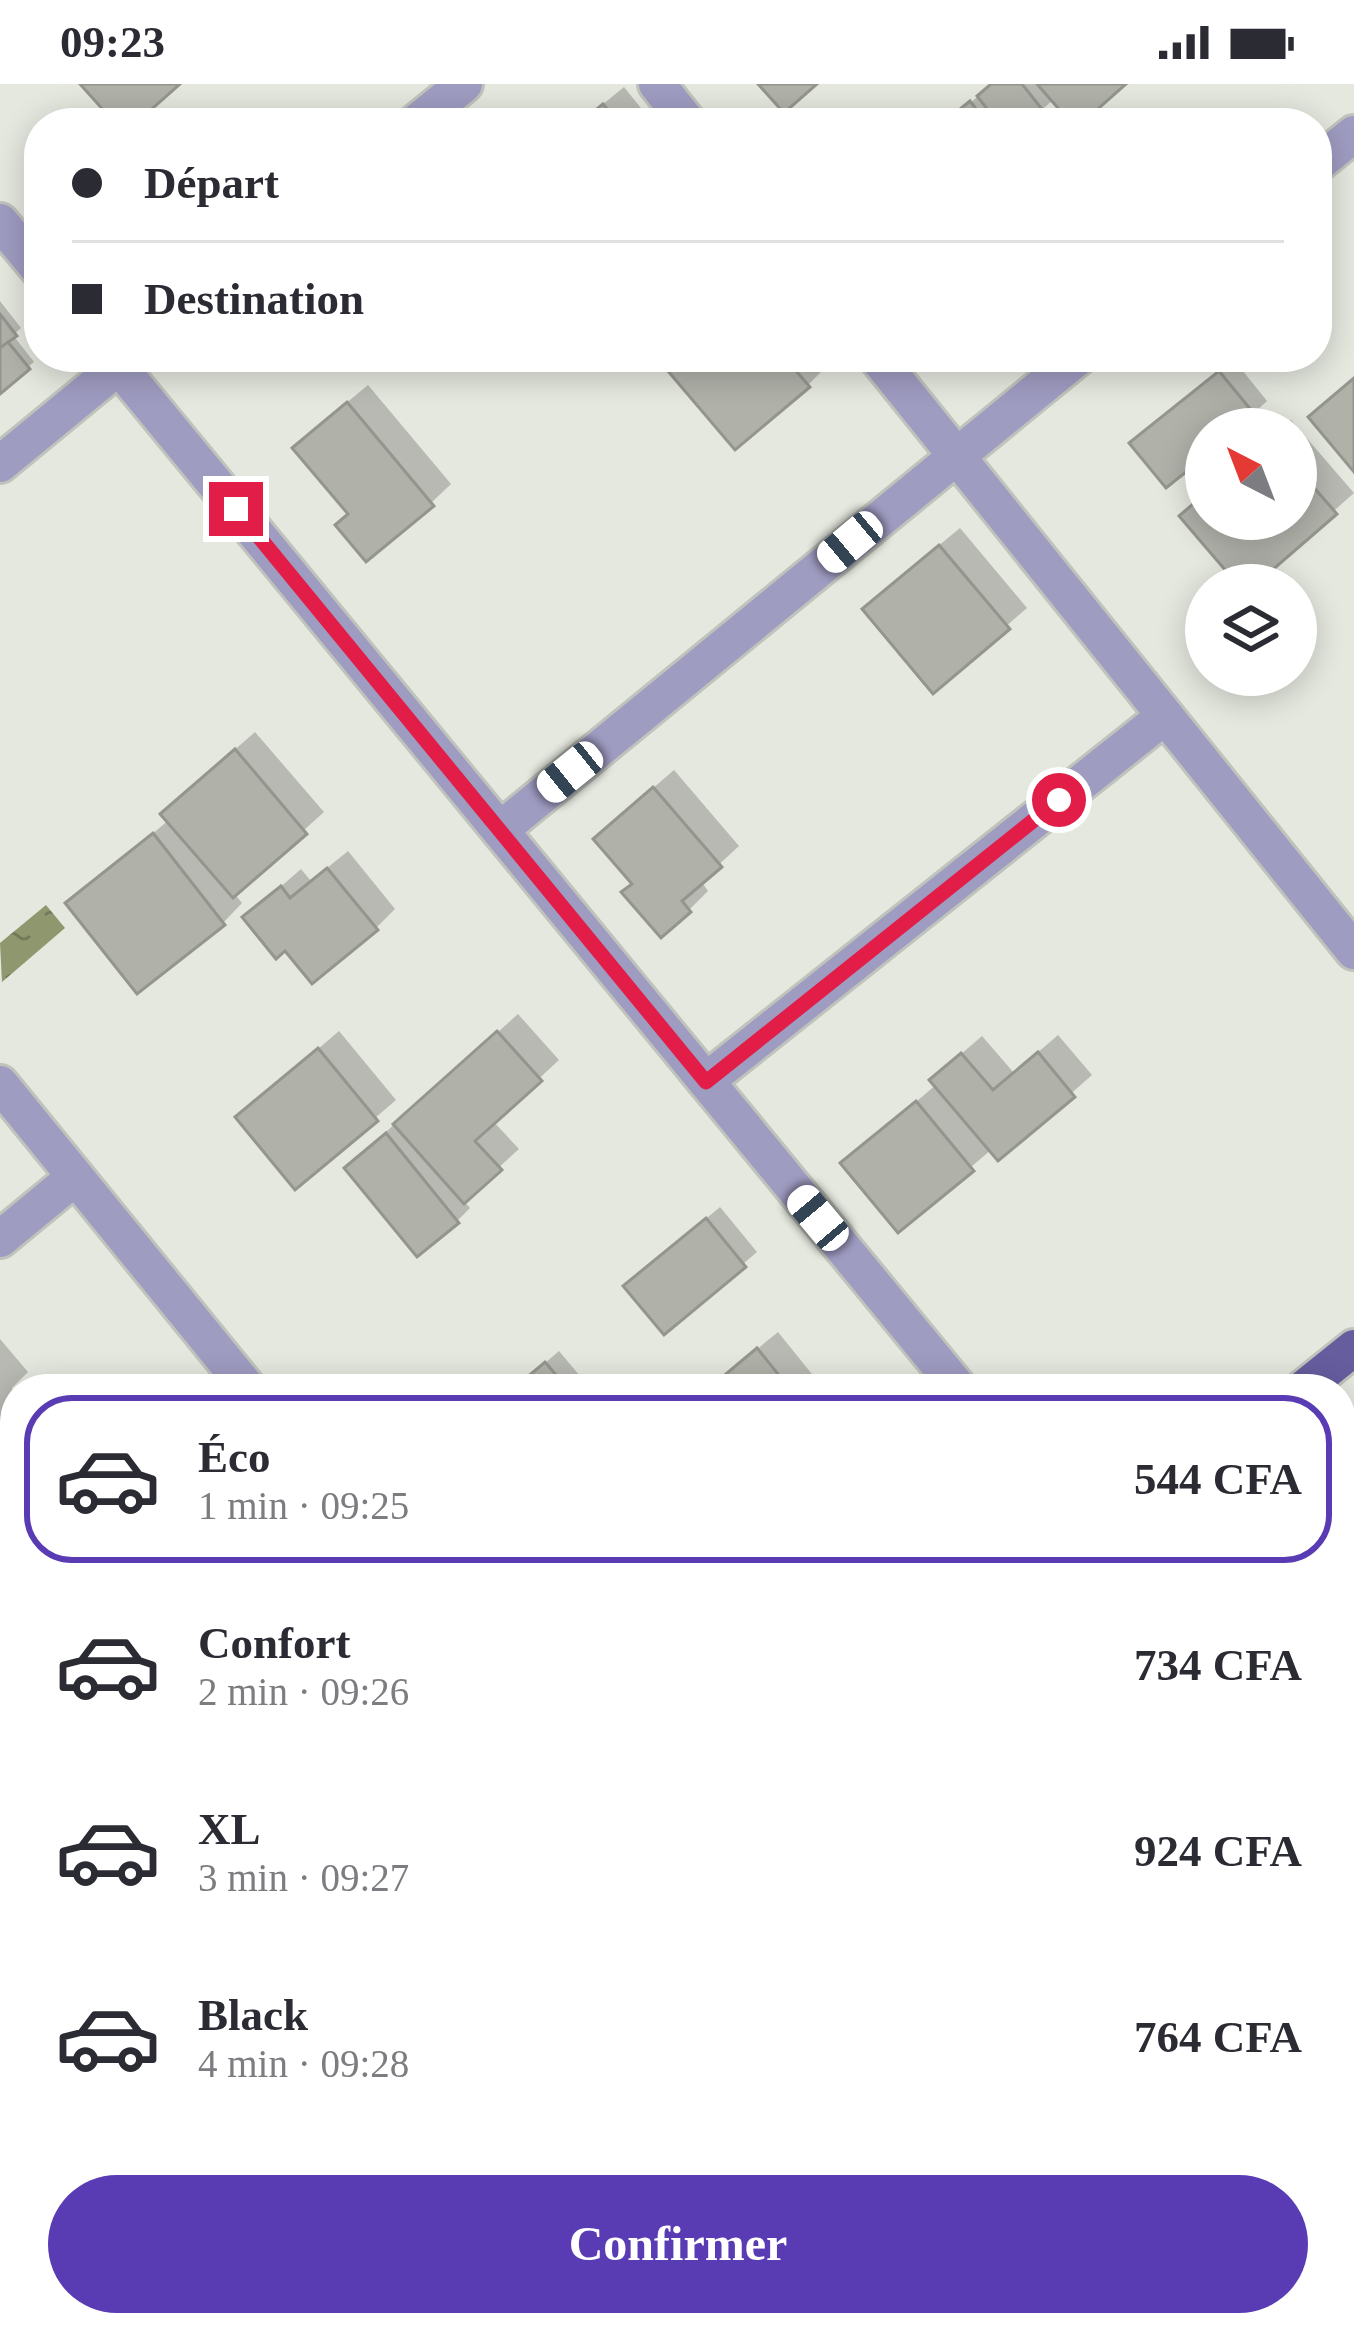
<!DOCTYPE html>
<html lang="fr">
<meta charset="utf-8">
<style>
body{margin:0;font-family:Georgia,serif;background:#f7f7f7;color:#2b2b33;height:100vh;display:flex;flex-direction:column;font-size:45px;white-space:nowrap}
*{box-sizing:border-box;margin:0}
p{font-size:39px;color:#7c7c81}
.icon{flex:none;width:66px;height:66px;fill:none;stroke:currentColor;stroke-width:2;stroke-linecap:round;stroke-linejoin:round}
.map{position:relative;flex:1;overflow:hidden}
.sheet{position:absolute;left:0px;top:1290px;width:1356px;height:963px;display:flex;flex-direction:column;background:#fff;border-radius:48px 48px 0 0;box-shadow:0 6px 30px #0003}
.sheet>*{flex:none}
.top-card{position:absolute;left:24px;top:24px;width:1308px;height:264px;border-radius:48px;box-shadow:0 6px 30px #0003;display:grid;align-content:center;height:264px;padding:0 48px;background:#fff}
.needle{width:78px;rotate:318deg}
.buttons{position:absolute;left:1185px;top:324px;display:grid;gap:24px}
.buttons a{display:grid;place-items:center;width:132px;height:132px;border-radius:50%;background:#fff;box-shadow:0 6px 30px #0003;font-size:60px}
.end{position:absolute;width:54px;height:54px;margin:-27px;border:15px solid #e11d48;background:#fff;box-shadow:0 0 0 6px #fff}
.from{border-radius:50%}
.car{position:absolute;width:36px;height:72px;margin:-36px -18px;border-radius:15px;box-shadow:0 0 9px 3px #0007;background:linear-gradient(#fff 24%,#345 0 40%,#fff 0 76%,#345 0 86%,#fff 0)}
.top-card b{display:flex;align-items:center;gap:42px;height:114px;font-size:45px}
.top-card b+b{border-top:3px solid #e1e1e2}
.top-card i{width:30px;height:30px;background:#2b2b33}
ul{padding:21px 0 0;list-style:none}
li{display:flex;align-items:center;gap:36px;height:168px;margin:0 24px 18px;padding:0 24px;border:6px solid transparent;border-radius:48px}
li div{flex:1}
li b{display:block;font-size:45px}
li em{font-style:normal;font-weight:800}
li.selected{border-color:#593cb4}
li>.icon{width:108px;height:108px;stroke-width:1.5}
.action{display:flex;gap:24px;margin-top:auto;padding:24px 48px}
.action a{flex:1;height:138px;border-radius:72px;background:#593cb4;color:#fff;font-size:48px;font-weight:800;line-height:138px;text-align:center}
.status{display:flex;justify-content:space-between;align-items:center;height:84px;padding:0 60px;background:#fff;direction:ltr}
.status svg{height:33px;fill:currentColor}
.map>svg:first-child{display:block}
.water{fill:url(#water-ripples)}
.shadow{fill:#0003}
.building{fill:#b0b2aa;stroke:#94968e;stroke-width:3}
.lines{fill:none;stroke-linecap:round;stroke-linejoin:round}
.minor-casing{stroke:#c0c3bb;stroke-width:42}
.major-casing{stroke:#c0c3bb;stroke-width:42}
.path{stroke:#999b95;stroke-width:8;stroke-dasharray:6 6;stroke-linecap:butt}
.minor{stroke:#9f9cc2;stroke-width:36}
.major{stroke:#665d9f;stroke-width:36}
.route{stroke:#e11d48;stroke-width:15}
</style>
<div class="status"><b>09:23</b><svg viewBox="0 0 49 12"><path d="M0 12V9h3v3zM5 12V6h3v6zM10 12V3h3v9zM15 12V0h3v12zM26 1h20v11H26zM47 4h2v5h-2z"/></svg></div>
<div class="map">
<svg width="1354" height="2251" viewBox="0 0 1354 2251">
<defs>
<pattern id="water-ripples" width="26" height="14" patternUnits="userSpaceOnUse" patternTransform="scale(3)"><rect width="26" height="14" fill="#8e976d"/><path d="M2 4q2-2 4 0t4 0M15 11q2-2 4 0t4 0" fill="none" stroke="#737a59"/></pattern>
</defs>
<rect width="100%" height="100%" fill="#e5e8df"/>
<path class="water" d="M46 821 65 844 2 898 0 859Z"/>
<g class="shadow">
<path d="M993 0H1122L1077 39 1054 15 1027 39H946Z"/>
<path d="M624 3 653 39H580Z"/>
<path d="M0 217 21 244 13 251 34 278 0 306Z"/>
<path d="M660 273H819L827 282 808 301Z"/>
<path d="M1234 276 1267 317 1254 329 1235 345H1206V368L1146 347Z"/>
<path d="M368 301 451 400 431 419 351 429 315 345Z"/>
<path d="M1291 336 1354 409 1250 501H1242L1183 432 1206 410V435H1296V345H1281Z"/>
<path d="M960 444 1027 524 933 606 885 506Z"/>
<path d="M255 648 324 728 234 809 242 819 223 839 138 906 69 819 169 736 183 711Z"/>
<path d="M674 686 739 762 701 797 708 807 689 826 635 799 616 736Z"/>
<path d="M348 767 395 825 376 844 286 863 246 833 301 785 311 797Z"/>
<path d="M518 930 559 976 493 1037 519 1065 463 1116 470 1124 457 1137 360 1071Z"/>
<path d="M339 947 396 1016 296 1102 239 1033Z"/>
<path d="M1058 951 1092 991 999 1073 992 1065 899 1145 844 1079 937 1000 953 977 982 952 1014 989Z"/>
<path d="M720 1123 757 1168 664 1247 640 1190Z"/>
<path d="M778 1248 824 1305H708Z"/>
<path d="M0 1255 28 1288 12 1304 15 1366 0 1378Z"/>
<path d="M559 1267 591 1305H515Z"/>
<path d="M1354 1735V1846L1341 1858V1745Z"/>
<path d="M1341 1954 1354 1970V2028L1341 2038Z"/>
<path d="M953 2238H1142L1144 2241 1134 2251H937Z"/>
</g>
<g class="building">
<path d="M80 0H180L136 39H115Z"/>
<path d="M758 0H817L784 29Z"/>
<path d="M991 0H1022L1045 29 1032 39H998L977 12Z"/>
<path d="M1037 0H1126L1082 39H1071Z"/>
<path d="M970 17 987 39H943Z"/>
<path d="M603 20 618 39H580Z"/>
<path d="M0 230 17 252 0 264Z"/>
<path d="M8 258 30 285 0 310V264Z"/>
<path d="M656 273H751L761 285 776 273H784L810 303 735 366Z"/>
<path d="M1219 287 1256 332 1240 345H1206V372L1166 404 1129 359Z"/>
<path d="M1354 294V388L1308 333Z"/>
<path d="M347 318 434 422 366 478 335 441 348 430 292 364Z"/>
<path d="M1296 383 1337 430 1255 501H1238L1179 432 1206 409V435H1296Z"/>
<path d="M939 461 1010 545 933 610 862 525Z"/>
<path d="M235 665 307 750 233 814 160 730Z"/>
<path d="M653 703 722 783 682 817 691 828 661 854 621 808 632 800 593 755Z"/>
<path d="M153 749 225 841 137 910 65 819Z"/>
<path d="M327 784 378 846 312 900 285 867 276 875 242 833 281 802 290 814Z"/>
<path d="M497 947 542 997 475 1057 502 1086 464 1120 393 1040Z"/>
<path d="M318 964 378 1037 295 1106 235 1033Z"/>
<path d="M1038 968 1075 1013 998 1077 929 996 961 969 993 1006Z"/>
<path d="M916 1017 974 1087 898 1149 840 1079Z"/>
<path d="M386 1049 459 1139 417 1173 344 1084Z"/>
<path d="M706 1134 746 1183 664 1251 623 1202Z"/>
<path d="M757 1264 790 1305H708Z"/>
<path d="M545 1278 568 1305H513Z"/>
<path d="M0 1331 15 1349V1370L0 1382Z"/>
<path d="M1354 1463V1497L1341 1508V1473Z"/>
<path d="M1341 1749 1354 1765V1850L1341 1862Z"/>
<path d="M1341 1982 1354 1998V2031L1341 2042Z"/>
<path d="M1354 2069V2164L1352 2165 1341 2153V2081Z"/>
<path d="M560 2238H643L629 2251H572Z"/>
<path d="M953 2238H976L985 2249 994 2242 1001 2251H937Z"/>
<path d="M1017 2238H1108L1119 2251H1027Z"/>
</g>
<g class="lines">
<defs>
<g id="minor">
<path d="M657 0 688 39"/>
<path d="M416 39 464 0"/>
<path d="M1317 80 1354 50"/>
<path d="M0 138 39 185"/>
<path d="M111 273 959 1305"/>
<path d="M877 273 1354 867"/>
<path d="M0 380 130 273"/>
<path d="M500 746 1078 273"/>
<path d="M706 997 1165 632"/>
<path d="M0 1000 248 1305"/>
<path d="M0 1155 74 1094"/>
<path d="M0 1568 15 1555"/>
<path d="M1341 1611 1354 1627"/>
<path d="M0 1936 15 1954"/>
<path d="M729 2238 740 2251"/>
<path d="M1239 2238 1250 2251"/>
</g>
<g id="major">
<path d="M1303 1305 1354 1264"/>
<path d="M1341 1362 1354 1351"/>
<path d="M147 2251 163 2238"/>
<path d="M245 2251 261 2238"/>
</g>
</defs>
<use href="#minor" class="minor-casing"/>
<use href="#major" class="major-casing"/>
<g class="path">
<path d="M1341 1889 1354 1878"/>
<path d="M898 2251 913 2238"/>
</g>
<use href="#minor" class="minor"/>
<use href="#major" class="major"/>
</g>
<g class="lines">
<path class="route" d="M236 425 706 998 1059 716"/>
</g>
</svg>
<div class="buttons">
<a><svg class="needle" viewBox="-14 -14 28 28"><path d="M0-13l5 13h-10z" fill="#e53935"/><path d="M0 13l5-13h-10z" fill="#7c7c81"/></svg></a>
<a><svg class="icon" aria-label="layers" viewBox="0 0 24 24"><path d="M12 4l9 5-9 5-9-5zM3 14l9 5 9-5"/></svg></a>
</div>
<i class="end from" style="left:1059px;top:716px"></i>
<i class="end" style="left:236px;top:425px"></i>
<i class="car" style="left:850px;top:458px;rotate:230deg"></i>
<i class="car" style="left:570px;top:688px;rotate:231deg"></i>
<i class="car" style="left:818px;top:1134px;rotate:320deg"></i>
<div class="top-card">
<b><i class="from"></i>Départ</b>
<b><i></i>Destination</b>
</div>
<section class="sheet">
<ul>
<li class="selected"><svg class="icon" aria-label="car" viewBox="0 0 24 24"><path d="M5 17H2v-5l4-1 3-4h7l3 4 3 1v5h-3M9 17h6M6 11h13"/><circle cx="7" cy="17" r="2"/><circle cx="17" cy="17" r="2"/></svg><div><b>Éco</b><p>1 min · 09:25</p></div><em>544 CFA</em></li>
<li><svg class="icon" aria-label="car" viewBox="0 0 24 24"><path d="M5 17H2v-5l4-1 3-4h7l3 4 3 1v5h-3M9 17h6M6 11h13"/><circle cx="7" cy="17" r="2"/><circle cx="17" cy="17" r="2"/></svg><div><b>Confort</b><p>2 min · 09:26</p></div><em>734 CFA</em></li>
<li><svg class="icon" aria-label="car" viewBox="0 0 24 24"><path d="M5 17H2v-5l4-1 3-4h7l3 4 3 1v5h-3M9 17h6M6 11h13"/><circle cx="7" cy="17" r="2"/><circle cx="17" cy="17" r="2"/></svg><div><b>XL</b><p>3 min · 09:27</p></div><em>924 CFA</em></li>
<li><svg class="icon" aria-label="car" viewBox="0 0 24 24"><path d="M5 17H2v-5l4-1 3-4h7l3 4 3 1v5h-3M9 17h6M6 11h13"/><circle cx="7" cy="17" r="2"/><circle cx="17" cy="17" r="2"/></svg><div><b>Black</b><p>4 min · 09:28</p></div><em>764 CFA</em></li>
</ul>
<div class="action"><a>Confirmer</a></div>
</section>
</div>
